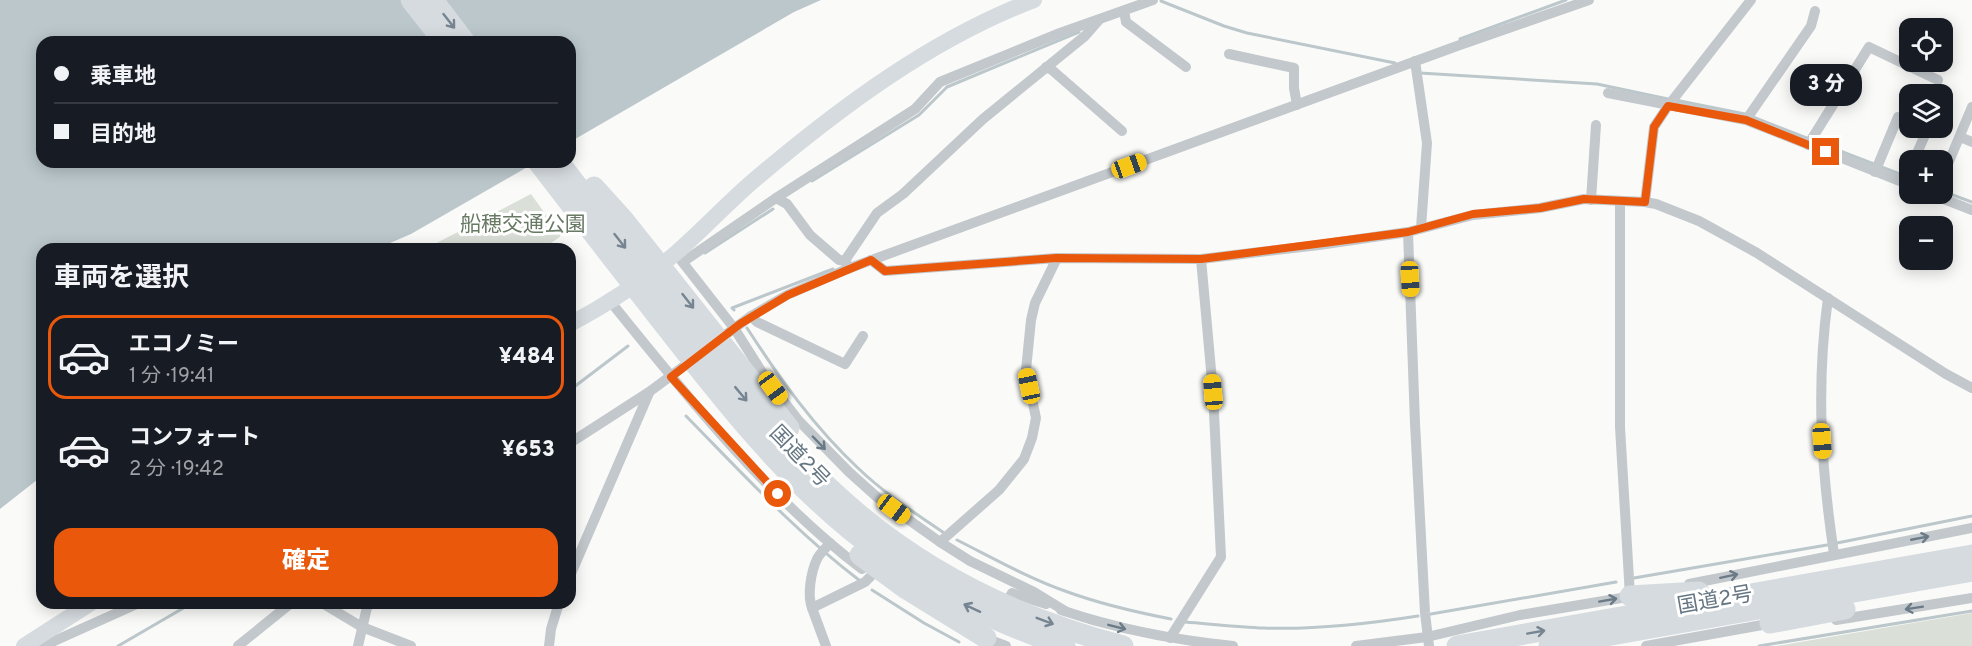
<!DOCTYPE html>
<html lang="ja">
<meta charset="utf-8">
<style>
body{margin:0;font-family:Overpass,"Noto Sans JP",sans-serif;background:#242831;color:#f1f3f6;height:100vh;display:flex;flex-direction:column;font-size:22px;white-space:nowrap}
*{box-sizing:border-box;margin:0}
p{font-size:20px;color:#9ea1a6}
.icon{flex:none;width:33px;height:33px;fill:none;stroke:currentColor;stroke-width:2;stroke-linecap:round;stroke-linejoin:round}
.map{position:relative;flex:1;overflow:hidden}
.panel{position:absolute;left:36px;top:243px;width:540px;height:366px;display:flex;flex-direction:column;background:#171b24;border-radius:18px;box-shadow:0 3px 15px #0003}
.panel>*{flex:none}
.hud{position:absolute;left:36px;top:36px;width:540px;height:132px;border-radius:18px;box-shadow:0 3px 15px #0003;display:grid;align-content:center;height:132px;padding:0 18px;background:#171b24}
.tools{position:absolute;left:1899px;top:18px;display:grid;gap:12px}
.tools a{display:grid;place-items:center;width:54px;height:54px;border-radius:12px;background:#171b24;box-shadow:0 3px 15px #0003;font-size:30px}
.end{position:absolute;width:27px;height:27px;margin:-14px;border:8px solid #ea580c;background:#fff;box-shadow:0 0 0 3px #fff}
.from{border-radius:50%}
.bubble{position:absolute;height:42px;border-radius:18px;background:#171b24;box-shadow:0 3px 15px #0003;font-size:20px;font-weight:800;line-height:42px;text-align:center}
.car{position:absolute;width:18px;height:36px;margin:-18px -9px;border-radius:8px;box-shadow:0 0 4px 2px #0007;background:linear-gradient(#f5c518 24%,#345 0 40%,#f5c518 0 76%,#345 0 86%,#f5c518 0)}
.hud b{display:flex;align-items:center;gap:21px;height:57px;font-size:22px}
.hud b+b{border-top:2px solid #363941}
.hud i{width:15px;height:15px;background:#f1f3f6}
ul{padding:0;list-style:none}
li{display:flex;align-items:center;gap:18px;height:84px;margin:0 12px 9px;padding:0 6px;border:3px solid transparent;border-radius:18px}
li div{flex:1}
li b{display:block;font-size:22px}
li em{font-style:normal;font-weight:800}
li.on{border-color:#ea580c}
li>.icon{width:54px;height:54px;stroke-width:1.5}
h2{padding:0 18px;font-size:27px;line-height:72px}
.cta{display:flex;gap:12px;margin-top:auto;padding:12px 18px}
.cta a{flex:1;height:69px;border-radius:18px;background:#ea580c;color:#fff;font-size:24px;font-weight:800;line-height:69px;text-align:center}
.map>svg:first-child{display:block}
.green{fill:#dadfd7}
.water{fill:#bbc7cb}
.lines{fill:none;stroke-linecap:round;stroke-linejoin:round}
.stream{stroke:#bbc7cb;stroke-width:3}
.street{stroke:#c3c8cc;stroke-width:10}
.secondary{stroke:#d6dbdf;stroke-width:16}
.highway{stroke:#d6dbdf;stroke-width:21}
.oneway{stroke:#768591}
.oneway2{stroke:#6a7a87}
.route{stroke:#ea580c;stroke-width:8}
.labels{text-anchor:middle;dominant-baseline:central;stroke-width:6;stroke-linejoin:round;paint-order:stroke}
.park-label{font-size:21px;fill:#687a64;stroke:#fff}
.street-label{font-size:21px;fill:#657683;stroke:#fff}
</style>
<div class="map">
<svg width="1972" height="646" viewBox="0 0 1972 646">
<rect width="100%" height="100%" fill="#fafaf8"/>
<g class="green">
<path d="M531 194 561 236 543 249H425Z"/>
<path d="M1972 613V646H1776Z"/>
</g>
<path class="water" d="M0 0H821L794 12 570 142V42H42V162H536L411 234 376 249H42V476L0 509Z"/>
<g class="lines">
<g class="stream">
<path d="M1161 1 1224 26 1247 33 1395 63"/>
<path d="M1460 39 1566 0"/>
<path d="M1420 73 1597 84 1668 99"/>
<path d="M1675 100 1745 114 1910 178"/>
<path d="M812 181 919 115 947 87 1079 32"/>
<path d="M1942 191 1972 202"/>
<path d="M705 253 773 209"/>
<path d="M734 310 732 308 833 269"/>
<path d="M747 328C780 379 814 427 859 469 884 493 915 513 944 533"/>
<path d="M570 390 628 346"/>
<path d="M686 416C742 473 796 532 859 580"/>
<path d="M957 540C993 558 1028 578 1065 591 1100 604 1135 612 1171 619"/>
<path d="M1837 543 1972 516"/>
<path d="M1634 578 1827 545"/>
<path d="M872 590 924 623 959 642"/>
<path d="M1431 614 1616 582"/>
<path d="M1185 622C1211 624 1238 627 1264 628 1316 630 1367 624 1418 616"/>
<path d="M118 646 192 603"/>
<path d="M1759 646 1972 611"/>
</g>
<g class="street">
<path d="M1124 11 1126 22 1186 67"/>
<path d="M1229 54 1294 68V88L1297 105"/>
<path d="M1415 61 1427 143 1421 228"/>
<path d="M1046 67 1052 70 1122 131"/>
<path d="M1608 93 1746 120 1910 185"/>
<path d="M1746 120 1811 26 1815 11"/>
<path d="M1960 137 1972 142"/>
<path d="M1808 145 1869 47 1938 80"/>
<path d="M1914 160 1928 128"/>
<path d="M1875 172 1898 117"/>
<path d="M1942 178 1972 107"/>
<path d="M1931 194 1972 210"/>
<path d="M776 198 787 204 810 235 839 260 846 261"/>
<path d="M1591 200 1596 125"/>
<path d="M1620 202V427L1630 596"/>
<path d="M1645 202 1654 127 1668 106 1751 0"/>
<path d="M1408 232 1415 423 1425 613 1429 646"/>
<path d="M680 259 734 328 765 377 799 421 849 472 878 498 940 542 970 561 1034 592 1065 611"/>
<path d="M871 260 885 271 1057 258 1201 259 1319 245 1408 232 1473 215 1540 208 1584 199 1645 202 1656 204 1699 221 1757 253 1946 374 1972 388"/>
<path d="M683 262 776 198 915 109 940 82 1060 33 1153 0"/>
<path d="M847 269 846 259 877 213 903 194 983 119 1085 36 1099 20"/>
<path d="M1828 298C1816 386 1821 467 1834 554"/>
<path d="M610 301C685 394 767 497 862 569"/>
<path d="M751 316 757 322 845 364 863 336"/>
<path d="M717 341 751 316 787 295 847 269 1457 46 1589 0"/>
<path d="M570 443 649 392 695 358"/>
<path d="M940 542 999 490 1024 459 1032 438 1036 418 1026 370 1031 320 1035 303 1057 258"/>
<path d="M570 576 649 393"/>
<path d="M1689 584 1972 528"/>
<path d="M322 603 362 627 411 646"/>
<path d="M812 608C807 595 811 572 817 559 820 553 826 548 830 543"/>
<path d="M1003 608 1012 593 1046 604"/>
<path d="M1061 610C1117 629 1174 640 1233 646"/>
<path d="M1836 620 1972 598"/>
<path d="M982 637 1006 646"/>
<path d="M1170 638 1221 557 1213 392 1201 259"/>
<path d="M43 646 139 603"/>
<path d="M238 646 291 603"/>
<path d="M358 646 368 603"/>
<path d="M549 646 551 629 559 603"/>
<path d="M826 646 812 608 865 582 871 576"/>
<path d="M1356 646 1427 637 1520 615 1633 596"/>
<path d="M1646 646 1773 623"/>
</g>
<g class="secondary">
<path d="M570 324C608 304 643 281 676 253 704 229 730 200 759 176 842 106 932 39 1034 0"/>
<path d="M24 646 91 603"/>
</g>
<g class="highway">
<path d="M411 0 444 42"/>
<path d="M433 0 465 42"/>
<path d="M538 162C580 217 623 272 666 327 723 400 781 474 853 532 916 582 988 621 1065 646"/>
<path d="M559 162C610 228 660 294 712 359 758 415 805 470 861 516 937 579 1028 621 1123 646"/>
<path d="M594 187 623 219 789 428"/>
<path d="M860 555 905 588 986 638"/>
<path d="M1630 596 1699 592"/>
<path d="M1770 623 1845 609"/>
<path d="M1457 646 1972 555"/>
<path d="M1549 646 1972 571"/>
</g>
</g>
<defs><path id="oneway-shaft" d="M-6 0H5M1.5-3L5.5 0L1.5 3" fill="none" stroke-width="1.6" stroke-linecap="round" stroke-linejoin="round" transform="scale(1.5)"/></defs>
<g class="oneway">
<use href="#oneway-shaft" transform="translate(449 21) rotate(52)"/>
<use href="#oneway-shaft" transform="translate(620 241) rotate(52)"/>
<use href="#oneway-shaft" transform="translate(688 301) rotate(52)"/>
<use href="#oneway-shaft" transform="translate(741 394) rotate(50)"/>
<use href="#oneway-shaft" transform="translate(972 608) rotate(-155)"/>
<use href="#oneway-shaft" transform="translate(1045 621) rotate(21)"/>
<use href="#oneway-shaft" transform="translate(1536 632) rotate(-10)"/>
</g>
<g class="oneway2">
<use href="#oneway-shaft" transform="translate(819 443) rotate(46)"/>
<use href="#oneway-shaft" transform="translate(1920 538) rotate(-11)"/>
<use href="#oneway-shaft" transform="translate(1729 576) rotate(-12)"/>
<use href="#oneway-shaft" transform="translate(1608 600) rotate(-10)"/>
<use href="#oneway-shaft" transform="translate(1914 608) rotate(171)"/>
<use href="#oneway-shaft" transform="translate(1117 627) rotate(14)"/>
</g>
<g class="lines">
<path class="route" d="M778 494 671 377 740 324 788 295 871 260 885 271 1056 258 1201 259 1408 232 1473 214 1540 208 1584 199 1645 202 1654 127 1668 106 1746 120 1826 152"/>
</g>
<g class="labels">
<g class="park-label">
<text x="523" y="225">船穂交通公園</text>
</g>
<g class="street-label">
<text transform="translate(799 457) rotate(46)">国道2号</text>
<text transform="translate(1715 601) rotate(-10)">国道2号</text>
</g>
</g>
</svg>
<div class="tools">
<a><svg class="icon" aria-label="locate" viewBox="0 0 24 24"><circle cx="12" cy="12" r="6"/><path d="M12 2v4M12 18v4M2 12h4M18 12h4"/></svg></a>
<a><svg class="icon" aria-label="layers" viewBox="0 0 24 24"><path d="M12 4l9 5-9 5-9-5zM3 14l9 5 9-5"/></svg></a>
<a>+</a>
<a>−</a>
</div>
<i class="end from" style="left:778px;top:494px"></i>
<i class="end" style="left:1826px;top:152px"></i>
<div class="bubble" style="left:1790px;top:64px;width:72px">3 分</div>
<i class="car" style="left:1129px;top:166px;rotate:70deg"></i>
<i class="car" style="left:1410px;top:279px;rotate:177deg"></i>
<i class="car" style="left:1029px;top:386px;rotate:348deg"></i>
<i class="car" style="left:773px;top:388px;rotate:144deg"></i>
<i class="car" style="left:1213px;top:392px;rotate:355deg"></i>
<i class="car" style="left:1822px;top:441px;rotate:176deg"></i>
<i class="car" style="left:894px;top:509px;rotate:127deg"></i>
<div class="hud">
<b><i class="from"></i>乗車地</b>
<b><i></i>目的地</b>
</div>
<section class="panel">
<h2>車両を選択</h2>
<ul>
<li class="on"><svg class="icon" aria-label="car" viewBox="0 0 24 24"><path d="M5 17H2v-5l4-1 3-4h7l3 4 3 1v5h-3M9 17h6M6 11h13"/><circle cx="7" cy="17" r="2"/><circle cx="17" cy="17" r="2"/></svg><div><b>エコノミー</b><p>1 分 · 19:41</p></div><em>¥484</em></li>
<li><svg class="icon" aria-label="car" viewBox="0 0 24 24"><path d="M5 17H2v-5l4-1 3-4h7l3 4 3 1v5h-3M9 17h6M6 11h13"/><circle cx="7" cy="17" r="2"/><circle cx="17" cy="17" r="2"/></svg><div><b>コンフォート</b><p>2 分 · 19:42</p></div><em>¥653</em></li>
</ul>
<div class="cta"><a>確定</a></div>
</section>
</div>
